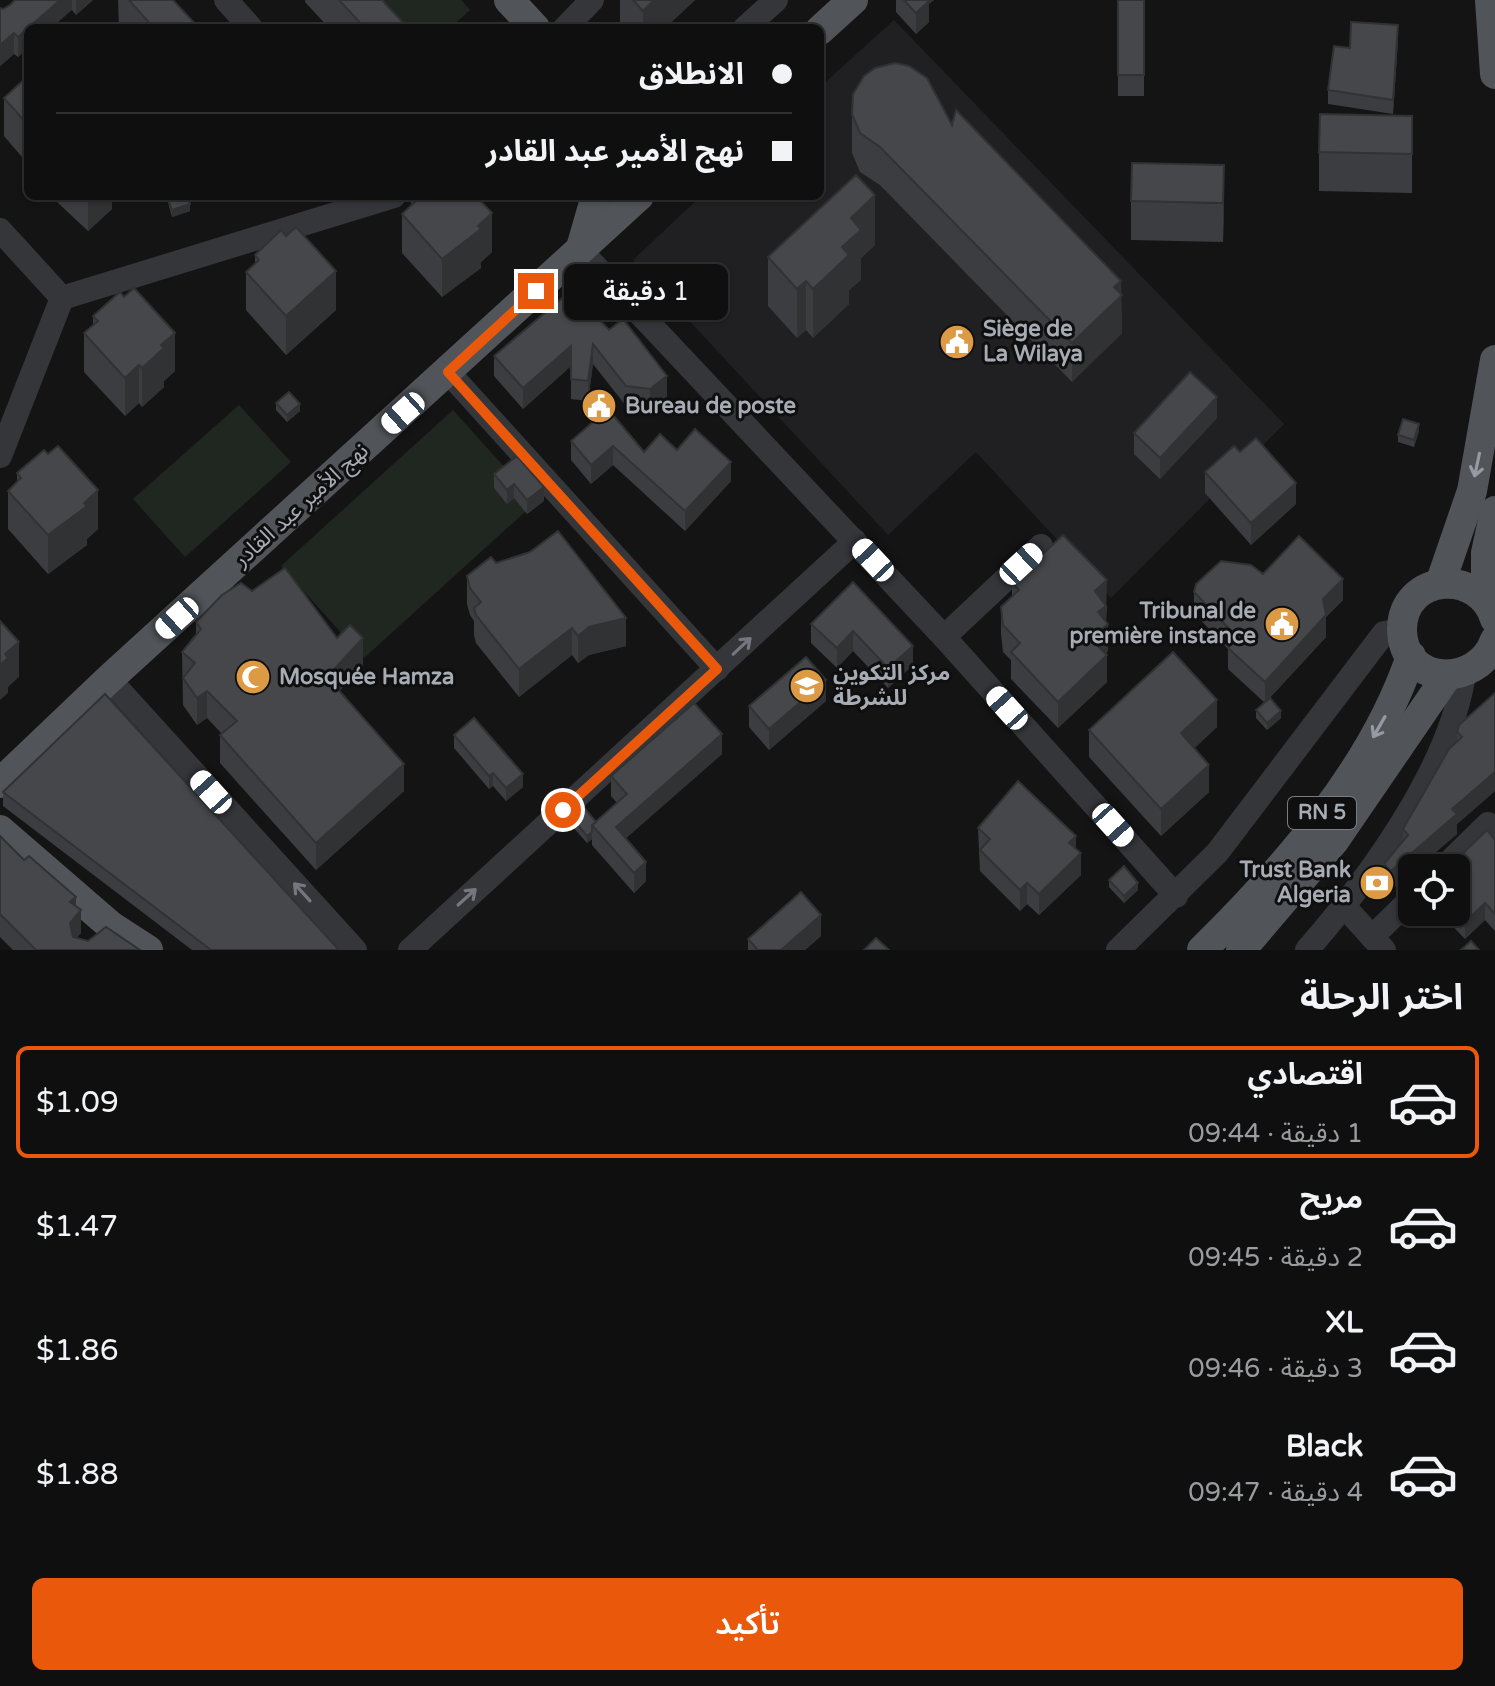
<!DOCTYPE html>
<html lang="ar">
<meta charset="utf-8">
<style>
body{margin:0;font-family:"Varela Round","Noto Sans Arabic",sans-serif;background:#181819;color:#f1f3f6;direction:rtl;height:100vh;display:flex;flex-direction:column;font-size:30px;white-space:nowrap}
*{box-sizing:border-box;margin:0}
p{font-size:26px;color:#9b9c9f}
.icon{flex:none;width:44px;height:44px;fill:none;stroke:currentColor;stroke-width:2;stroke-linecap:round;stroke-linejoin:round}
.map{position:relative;height:950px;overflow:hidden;direction:ltr}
.side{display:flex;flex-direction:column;background:#0f0f10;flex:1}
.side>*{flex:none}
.guide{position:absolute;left:24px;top:24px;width:800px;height:176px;border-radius:12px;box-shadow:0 2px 6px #0004,0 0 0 2px #2f2f30;direction:rtl;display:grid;align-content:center;height:176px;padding:0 32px;background:#0f0f10}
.fabs{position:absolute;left:1398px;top:854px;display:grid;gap:16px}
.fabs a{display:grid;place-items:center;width:72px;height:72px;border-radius:12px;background:#0f0f10;box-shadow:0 2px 6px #0004,0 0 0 2px #2f2f30;font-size:40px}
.end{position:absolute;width:36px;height:36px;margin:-18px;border:10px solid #ea580c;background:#fff;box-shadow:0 0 0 4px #fff}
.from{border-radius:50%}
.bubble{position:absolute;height:56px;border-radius:12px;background:#0f0f10;box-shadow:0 2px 6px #0004,0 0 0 2px #2f2f30;font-size:26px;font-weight:600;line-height:56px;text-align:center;direction:rtl}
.car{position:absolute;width:24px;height:48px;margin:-24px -12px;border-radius:10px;box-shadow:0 0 6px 2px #0007;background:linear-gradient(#fff 24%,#345 0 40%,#fff 0 76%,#345 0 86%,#fff 0)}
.guide b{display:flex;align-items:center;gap:28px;height:76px;font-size:30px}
.guide b+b{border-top:2px solid #2f2f30}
.guide i{width:20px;height:20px;background:#f1f3f6}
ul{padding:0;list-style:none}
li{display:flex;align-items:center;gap:24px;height:112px;margin:0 16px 12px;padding:0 16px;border:4px solid transparent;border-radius:12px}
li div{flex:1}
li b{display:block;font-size:30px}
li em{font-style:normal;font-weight:600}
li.on{border-color:#ea580c}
li>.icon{width:72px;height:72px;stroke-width:1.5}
h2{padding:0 32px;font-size:36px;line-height:96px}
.primary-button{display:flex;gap:16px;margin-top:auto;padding:16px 32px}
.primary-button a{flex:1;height:92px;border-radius:12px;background:#ea580c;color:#fff;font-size:32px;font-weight:600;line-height:92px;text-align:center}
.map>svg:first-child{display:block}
.built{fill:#202022}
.green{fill:#202721}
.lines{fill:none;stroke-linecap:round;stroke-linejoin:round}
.minor{stroke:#35363a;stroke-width:24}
.major{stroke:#515458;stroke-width:30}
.wall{fill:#3c3d40}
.shaded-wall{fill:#313234}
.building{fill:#46474a;stroke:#313234;stroke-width:2}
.oneway{stroke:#969aa2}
.oneway2{stroke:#74777d}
.route{stroke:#ea580c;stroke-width:10}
.labels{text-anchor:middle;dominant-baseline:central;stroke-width:6;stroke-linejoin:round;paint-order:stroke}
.shield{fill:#0f0f10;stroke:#797d83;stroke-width:2}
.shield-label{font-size:20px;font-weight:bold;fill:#a7acb4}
.poi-label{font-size:22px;font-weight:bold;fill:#a7acb4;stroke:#0f0f10;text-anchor:start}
.street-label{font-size:22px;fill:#a7acb4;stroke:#0f0f10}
</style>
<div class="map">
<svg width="1495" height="950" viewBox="0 0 1495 950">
<rect width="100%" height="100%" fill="#141415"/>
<path class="built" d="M894 20 1284 424 1111 598 976 452 888 535 633 260 701 196H820V87Z"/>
<g class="green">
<path d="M359 0H461L470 10 450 28H384Z"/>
<path d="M239 405 291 462 185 557 133 499Z"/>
<path d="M453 410 536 502 364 658 281 566Z"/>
</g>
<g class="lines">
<g class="minor">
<path d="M226 0 251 28"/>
<path d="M565 28 592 0"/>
<path d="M745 28 776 0"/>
<path d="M0 230 62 298"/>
<path d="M580 250 944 637 1176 896"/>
<path d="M62 298 394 196"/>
<path d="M448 372 717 669"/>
<path d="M0 456 62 298"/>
<path d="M944 637 1041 546"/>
<path d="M109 679 355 950"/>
<path d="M1443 868 1488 824 1495 831"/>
<path d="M1343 905 1384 950"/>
<path d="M1372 937 1412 898"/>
<path d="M410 950 855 541"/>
<path d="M1118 950 1217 853 1384 633 1402 630"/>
<path d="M1307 950C1369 879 1450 768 1464 674"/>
</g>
<g class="major">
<path d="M509 0 535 28"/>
<path d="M1490 0 1495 74"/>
<path d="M820 30 853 0"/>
<path d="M581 248 596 196"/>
<path d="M1440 584 1472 491 1495 360"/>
<path d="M1486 600V553L1495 511"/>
<path d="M1495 619C1480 568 1403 573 1402 629 1402 686 1478 689 1495 640"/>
<path d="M0 783 109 679 639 196"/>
<path d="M0 830 111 926 148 950"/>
<path d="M1202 950C1285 868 1373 769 1411 656"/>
<path d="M1241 950 1334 841 1447 676"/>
</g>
</g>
<g class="wall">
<path d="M15 0H93L76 15 72 10 28 28V48L18 57 14 54 0 66V8L3 9 10 5Z"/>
<path d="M118 0H173L199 28H119Z"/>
<path d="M305 0H382L408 28H329L305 2Z"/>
<path d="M620 0H695L665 28H623L620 25Z"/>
<path d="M896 0H934L929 4V22L916 34 896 12Z"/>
<rect x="1118" y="0" width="26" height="96"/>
<path d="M1398 39 1393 114 1328 104V90L1350 48Z"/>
<path d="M28 76V164L4 136V98Z"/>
<path d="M852 114 952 125 1121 294 1122 333 1072 382 880 185 860 172 852 153Z"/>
<path d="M1412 116V193L1319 191V152Z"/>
<path d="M56 196H112V209L88 231 56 201Z"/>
<path d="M166 196H188L190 211 172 217Z"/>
<path d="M411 197 492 252 481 262V268L442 297 402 253V214L411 206Z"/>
<path d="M1131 201 1224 204 1223 242 1131 240Z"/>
<path d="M875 245 861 258V280L849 290V304L813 338 806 330 797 338 768 306V257Z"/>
<path d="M255 255 336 310 286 355 246 310V272L255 264Z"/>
<path d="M581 312 667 396 650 410 626 406 593 364 588 401 571 399V366L523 409 494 376V356Z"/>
<path d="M93 316 175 371 164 381V387L142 407 139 403 125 416 84 372V333L93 325Z"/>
<path d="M276 403 300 411 287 422 276 410Z"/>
<path d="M608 409 644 452 677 450 731 481 685 531 613 465 591 484 571 460V441Z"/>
<path d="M1217 418 1160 479 1134 454V433Z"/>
<path d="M1419 431 1414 447 1398 442V435Z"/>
<path d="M1240 452 1296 504 1251 545 1205 493V472Z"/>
<path d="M517 456 544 501 527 514 514 498 507 504 494 488V474Z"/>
<path d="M17 473 98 529 87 539V545L48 574 8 529V491L17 482Z"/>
<path d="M496 563 626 646 589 655 578 663 572 655 519 697 476 643 474 635V621L470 615 467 604V576Z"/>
<path d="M1263 574 1343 600 1326 617V637L1268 700 1281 718 1267 730 1256 718V710L1265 703 1228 669V649L1194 613V592Z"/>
<path d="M853 582 913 665 888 688 853 651 837 668 811 643V624Z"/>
<path d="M1012 583 1107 607 1106 621 1108 651 1105 654 1107 682 1058 728 1011 679V660L1003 652 1001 634V607L1012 597Z"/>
<path d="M252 591 337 638 363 666 339 691 404 791 316 870 220 763V735L222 734 207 718 197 725 183 705 182 652 196 636V622Z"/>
<path d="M1495 693V791L1457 824V834L1417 868H1412V872L1391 890 1384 883V864L1403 841V829L1457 742V732Z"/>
<path d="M826 701 769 750 749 727V706Z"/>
<path d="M1217 727 1194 748 1209 792 1161 836 1089 757V730Z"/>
<path d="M454 735 523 787 506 801 493 786 489 789 454 748Z"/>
<path d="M722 754 626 838 646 881 634 893 592 845V839L587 843 572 826H567V818L596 822 617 803 611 796V776Z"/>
<path d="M3 792 339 950H192L3 806Z"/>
<path d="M978 828 1076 849 1081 875 1039 915 1027 904 1020 911 980 871Z"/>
<path d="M0 836 24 860 76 906 81 933 76 938 88 941 140 950H13L0 937Z"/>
<path d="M1495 840V931L1485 920 1465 939 1439 912H1456Z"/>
<path d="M1109 880 1138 890 1124 903 1109 887Z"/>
<path d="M821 936 805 950H748V939Z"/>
</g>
<g class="shaded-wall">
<path d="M60 0H72V10L51 28H28V48L18 57V37Z"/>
<path d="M76 0H93L76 15Z"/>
<path d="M654 0H695L665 28H643V11Z"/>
<path d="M920 0H934L929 4V22L916 34V13Z"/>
<path d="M1398 25V39L1393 114V100Z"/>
<path d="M14 33V54L0 66V45Z"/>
<path d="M1224 165V204L1223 242V203Z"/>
<path d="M875 195V245L861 258V280L849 290V304L813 338V289L851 218Z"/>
<path d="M88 196H112V209L88 231Z"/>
<path d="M190 204V211L172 217V210Z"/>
<path d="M492 213V252L481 262V268L442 297V259Z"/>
<path d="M336 271V310L286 355V316Z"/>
<path d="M806 281V330L797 338V289Z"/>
<path d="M1121 281 1122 333 1072 382V343Z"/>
<path d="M175 333V371L164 381V387L142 407V368L161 345Z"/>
<path d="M593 344V364L588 401V381Z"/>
<path d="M571 346V366L523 409V388Z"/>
<path d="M139 365V403L125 416V378Z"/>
<path d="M667 376V396L650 410V389Z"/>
<path d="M1217 397V418L1160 479V458Z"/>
<path d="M300 404V411L287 422V415Z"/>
<path d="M1419 424V431L1414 447V440Z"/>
<path d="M613 446V465L591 484V465Z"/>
<path d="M731 462V481L685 531V511Z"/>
<path d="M1296 483V504L1251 545V523Z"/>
<path d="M514 484V498L507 504V490Z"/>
<path d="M544 487V501L527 514V500Z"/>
<path d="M98 490V529L87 539V545L48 574V535Z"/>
<path d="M1343 579V600L1326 617V637L1265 703V682L1323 599Z"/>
<path d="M1107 580 1106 626 1108 624V651L1090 665V638L1095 591Z"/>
<path d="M626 618V646L589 655 578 663V636L589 627Z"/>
<path d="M572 628V655L519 697V669Z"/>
<path d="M853 631V651L837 668V648Z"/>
<path d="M363 638V666L327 704V677Z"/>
<path d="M19 642V677L8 687V693L0 700V665L5 654Z"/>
<path d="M913 646V665L888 688V668Z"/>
<path d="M1107 655V682L1058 728V702Z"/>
<path d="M826 680V701L769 750V729Z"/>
<path d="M207 691V718L197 725V698Z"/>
<path d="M1217 700V727L1181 761V733Z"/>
<path d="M1281 711V718L1267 730V723Z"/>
<path d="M722 734V754L616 847V827Z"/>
<path d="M404 764V791L316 870V843Z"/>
<path d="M1209 765V792L1161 836V809Z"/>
<path d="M1495 772V791L1457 824V834L1417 868H1412V872L1391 890V871L1452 809Z"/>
<path d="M493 773V786L489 789V776Z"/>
<path d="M523 774V787L506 801V788Z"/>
<path d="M592 832V839L587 843V836Z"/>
<path d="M1076 836V858L1069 843Z"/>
<path d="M1081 853V875L1039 915V894Z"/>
<path d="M646 862V881L634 893V873Z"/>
<path d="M1027 883V904L1020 911V890Z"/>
<path d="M1138 883V890L1124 903V896Z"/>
<path d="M76 897V915L81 910V933L70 946V902Z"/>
<path d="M1485 903V920L1465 939V922Z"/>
<path d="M821 915V936L805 950H781Z"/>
</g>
<g class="building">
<path d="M15 0H60L18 37 14 33 0 45V8L3 9 10 5Z"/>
<path d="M129 0H173L199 28H154Z"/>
<path d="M339 0H382L408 28H365Z"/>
<path d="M633 0H654L643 11Z"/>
<path d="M904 0H928L929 1 916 13Z"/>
<rect x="1118" y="0" width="26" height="75"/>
<path d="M1351 22 1398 25 1393 100 1328 90 1334 46 1350 48Z"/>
<path d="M895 63 909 66 927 78 952 125 956 110 1121 281 1114 287 1122 295 1072 343 880 147 860 133 852 114 853 94 864 76 875 68Z"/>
<path d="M28 76V125L4 98Z"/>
<path d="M1320 114 1412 116V154L1319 152Z"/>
<path d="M1132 163 1224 165 1223 203 1131 201Z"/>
<path d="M856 175 875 195 851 218 861 230 842 247 849 255 813 289 806 281 797 289 768 257Z"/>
<path d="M167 196H188L190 204 172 210Z"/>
<path d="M412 196H476L492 213 478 226 481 229 442 259 402 214 415 202 411 197Z"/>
<path d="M296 227 336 271 286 316 246 272 259 260 255 255 281 230 286 236Z"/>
<path d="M134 288 175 333 161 345 164 348 142 368 139 365 125 378 84 333 98 321 93 316 120 292 124 297Z"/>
<path d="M566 295 581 312 587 306 609 330 623 319 667 376 650 389 626 386 593 344 588 381 571 379V346L523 388 494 356Z"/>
<path d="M1190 372 1217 397 1160 458 1134 433Z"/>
<path d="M289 392 300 404 287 415 276 403Z"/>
<path d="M608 409 644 452 660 434 677 450 695 429 731 462 685 511 613 446 591 465 571 441Z"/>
<path d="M1403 419 1419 424 1414 440 1398 435Z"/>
<path d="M1256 438 1296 483 1251 523 1205 472 1234 446 1240 452Z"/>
<path d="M58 446 98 490 84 503 87 506 48 535 8 491 21 478 17 473 44 450 48 454Z"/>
<path d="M517 456 544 487 527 500 514 484 507 490 494 474Z"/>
<path d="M558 531 626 618 589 627 578 636 572 628 519 669 476 615 474 608 481 602 470 588 467 576 491 557 496 563 530 552Z"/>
<path d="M1063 535 1107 580 1095 591 1106 606 1098 612 1108 624 1090 638 1107 655 1058 702 1011 652 1020 643 1003 625 1001 607 1019 590 1012 583Z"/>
<path d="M1299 536 1343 579 1323 599 1326 615 1265 682 1228 648 1238 638 1194 592 1196 584 1221 561 1251 565 1263 574Z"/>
<path d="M285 568 337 638 350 625 363 638 327 677 404 764 316 843 220 735 237 721 207 691 197 698 183 678 195 663 182 652 201 629 196 622 222 595 241 583 252 591Z"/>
<path d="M853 582 913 646 888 668 853 631 837 648 811 624Z"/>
<path d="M0 621 19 642 5 654 8 658 0 665Z"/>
<path d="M1173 652 1217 700 1181 733 1209 765 1161 809 1089 730Z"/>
<path d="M806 657 826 680 769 729 749 706Z"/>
<path d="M1495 693V772L1452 809 1457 814 1391 871 1384 864 1408 835 1403 829 1449 749 1462 737 1457 732 1459 725Z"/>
<path d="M105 694 339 950H211L3 792Z"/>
<path d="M1270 698 1281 711 1267 723 1256 710Z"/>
<path d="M694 703 722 734 616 827 646 862 634 873 592 825 627 794 611 776Z"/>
<path d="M474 718 523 774 506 788 493 773 489 776 454 735Z"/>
<path d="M1018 781 1076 836 1069 843 1081 853 1039 894 1027 883 1020 890 980 850 990 839 978 828Z"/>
<path d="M582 805 596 822 592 825V832L587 836 572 818H567Z"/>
<path d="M1487 830 1495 840V914L1485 903 1465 922 1456 912V868H1448Z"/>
<path d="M0 836 24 860 29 856 76 897 70 902 81 910 70 923 73 937 88 941 106 927 140 950H36L0 914Z"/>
<path d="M1124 866 1138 883 1124 896 1109 880Z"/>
<path d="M801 892 821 915 781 950H758L748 939Z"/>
<path d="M876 938 889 950H864Z"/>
<path d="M1471 941 1479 950H1461Z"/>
</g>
<defs><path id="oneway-shaft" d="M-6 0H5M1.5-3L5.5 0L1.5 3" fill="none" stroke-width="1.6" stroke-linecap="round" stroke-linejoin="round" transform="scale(2)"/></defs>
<g class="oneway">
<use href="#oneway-shaft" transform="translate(1477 465) rotate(102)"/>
<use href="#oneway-shaft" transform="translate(1379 727) rotate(120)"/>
</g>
<g class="oneway2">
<use href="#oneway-shaft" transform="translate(742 646) rotate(-43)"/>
<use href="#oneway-shaft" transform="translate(302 892) rotate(-132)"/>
<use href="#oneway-shaft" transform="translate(467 897) rotate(-42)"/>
</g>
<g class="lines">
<path class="route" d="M536 291 448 372 717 669 563 810"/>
</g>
<defs>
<symbol id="civic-disc" viewBox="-11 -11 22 22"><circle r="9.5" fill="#dc9a45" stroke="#0f0f10"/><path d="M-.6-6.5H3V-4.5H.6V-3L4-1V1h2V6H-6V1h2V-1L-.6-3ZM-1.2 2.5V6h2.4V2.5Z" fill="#fff"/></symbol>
<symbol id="mosque-disc" viewBox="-11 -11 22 22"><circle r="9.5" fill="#dc9a45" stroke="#0f0f10"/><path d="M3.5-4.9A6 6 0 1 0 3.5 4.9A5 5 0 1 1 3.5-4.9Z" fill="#fff"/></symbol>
<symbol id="university-disc" viewBox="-11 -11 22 22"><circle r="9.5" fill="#dc9a45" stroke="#0f0f10"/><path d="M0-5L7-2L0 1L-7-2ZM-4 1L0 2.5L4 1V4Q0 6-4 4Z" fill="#fff"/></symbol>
<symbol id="bank-disc" viewBox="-11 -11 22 22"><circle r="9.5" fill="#dc9a45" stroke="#0f0f10"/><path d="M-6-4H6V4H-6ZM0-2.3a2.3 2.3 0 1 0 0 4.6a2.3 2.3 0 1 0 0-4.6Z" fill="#fff"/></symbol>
</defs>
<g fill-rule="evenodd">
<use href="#civic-disc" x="937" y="322" width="40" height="40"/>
<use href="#civic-disc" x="579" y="386" width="40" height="40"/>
<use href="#civic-disc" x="1262" y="604" width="40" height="40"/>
<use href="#mosque-disc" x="233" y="657" width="40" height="40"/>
<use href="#university-disc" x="787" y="666" width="40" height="40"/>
<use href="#bank-disc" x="1357" y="863" width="40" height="40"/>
</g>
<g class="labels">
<rect class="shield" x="1288" y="797" width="68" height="32" rx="6"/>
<g class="shield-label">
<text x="1322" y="813">RN 5</text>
</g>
<g class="poi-label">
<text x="983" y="329">Siège de<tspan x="983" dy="25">La Wilaya</tspan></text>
<text x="625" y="406">Bureau de poste</text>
<text x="1256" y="611" text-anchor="end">Tribunal de<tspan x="1256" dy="25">première instance</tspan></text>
<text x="833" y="673">مركز التكوين<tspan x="833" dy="25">للشرطة</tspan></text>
<text x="279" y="677">Mosquée Hamza</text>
<text x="1351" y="870" text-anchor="end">Trust Bank<tspan x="1351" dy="25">Algeria</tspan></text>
</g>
<g class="street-label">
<text transform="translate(301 505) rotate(-42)">نهج الأمير عبد القادر</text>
</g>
</g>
</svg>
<div class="fabs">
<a><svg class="icon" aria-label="locate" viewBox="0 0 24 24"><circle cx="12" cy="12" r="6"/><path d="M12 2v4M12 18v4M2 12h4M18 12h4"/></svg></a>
</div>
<i class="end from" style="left:563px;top:810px"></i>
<i class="end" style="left:536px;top:291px"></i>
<div class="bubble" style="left:564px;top:264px;width:164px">1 دقيقة</div>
<i class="car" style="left:403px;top:413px;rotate:228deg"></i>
<i class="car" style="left:873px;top:560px;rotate:317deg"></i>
<i class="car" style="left:1021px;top:564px;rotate:47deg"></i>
<i class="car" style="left:177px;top:618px;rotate:228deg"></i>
<i class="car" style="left:1007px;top:708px;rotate:318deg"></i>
<i class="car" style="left:211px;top:792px;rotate:318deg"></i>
<i class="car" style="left:1113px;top:825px;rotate:138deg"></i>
<div class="guide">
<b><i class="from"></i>الانطلاق</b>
<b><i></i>نهج الأمير عبد القادر</b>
</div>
</div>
<section class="side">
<h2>اختر الرحلة</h2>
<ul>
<li class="on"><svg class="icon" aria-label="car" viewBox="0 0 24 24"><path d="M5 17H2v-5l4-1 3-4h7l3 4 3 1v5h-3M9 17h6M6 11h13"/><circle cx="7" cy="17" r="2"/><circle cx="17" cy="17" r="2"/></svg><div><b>اقتصادي</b><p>1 دقيقة · 09:44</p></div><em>$1.09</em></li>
<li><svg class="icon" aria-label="car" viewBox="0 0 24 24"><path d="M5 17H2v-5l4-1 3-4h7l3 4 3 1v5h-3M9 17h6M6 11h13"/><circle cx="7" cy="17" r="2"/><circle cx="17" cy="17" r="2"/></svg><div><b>مريح</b><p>2 دقيقة · 09:45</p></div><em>$1.47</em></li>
<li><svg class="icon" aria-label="car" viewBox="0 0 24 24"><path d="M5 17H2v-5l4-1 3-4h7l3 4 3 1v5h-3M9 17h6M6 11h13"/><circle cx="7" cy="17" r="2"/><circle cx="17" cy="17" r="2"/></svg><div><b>XL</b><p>3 دقيقة · 09:46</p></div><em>$1.86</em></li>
<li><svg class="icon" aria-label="car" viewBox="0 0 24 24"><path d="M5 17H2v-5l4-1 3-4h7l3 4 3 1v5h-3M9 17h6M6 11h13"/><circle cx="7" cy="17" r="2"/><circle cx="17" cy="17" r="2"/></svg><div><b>Black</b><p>4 دقيقة · 09:47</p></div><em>$1.88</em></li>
</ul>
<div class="primary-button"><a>تأكيد</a></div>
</section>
